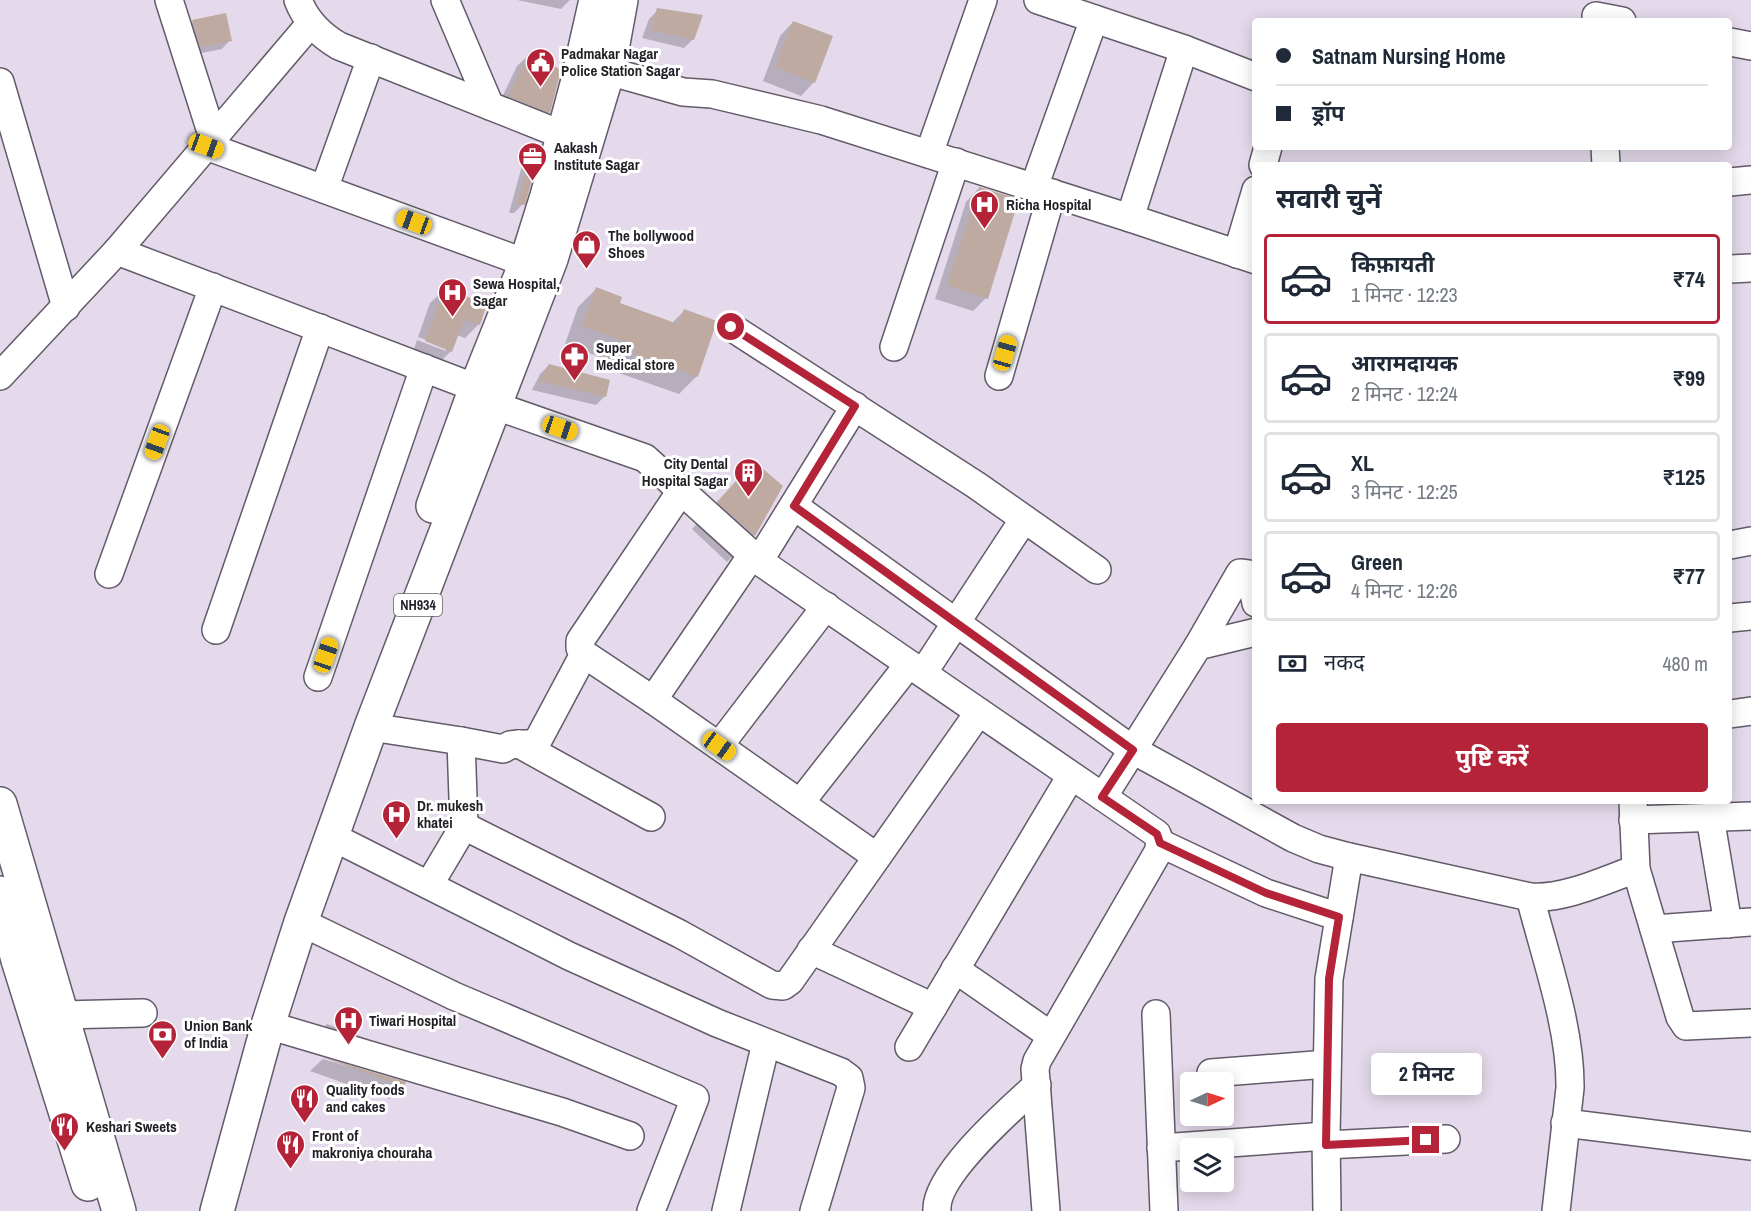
<!DOCTYPE html>
<html lang="hi">
<meta charset="utf-8">
<style>
body{margin:0;font-family:"Archivo Narrow","Noto Sans Devanagari",sans-serif;background:#f2f2f3;color:#1f2937;height:100vh;display:flex;flex-direction:column;font-size:22px;white-space:nowrap}
*{box-sizing:border-box;margin:0}
p{font-size:20px;color:#747a83}
.icon{flex:none;width:33px;height:33px;fill:none;stroke:currentColor;stroke-width:2;stroke-linecap:round;stroke-linejoin:round}
.map{position:relative;flex:1;overflow:hidden}
.side{position:absolute;left:1252px;top:162px;width:480px;height:642px;display:flex;flex-direction:column;background:#fff;border-radius:6px;box-shadow:0 3px 15px #0003}
.side>*{flex:none}
.banner{position:absolute;left:1252px;top:18px;width:480px;height:132px;border-radius:6px;box-shadow:0 3px 15px #0003;display:grid;align-content:center;height:132px;padding:0 24px;background:#fff}
.needle{width:39px;rotate:86deg}
.tools{position:absolute;left:1180px;top:1072px;display:grid;gap:12px}
.tools a{display:grid;place-items:center;width:54px;height:54px;border-radius:6px;background:#fff;box-shadow:0 3px 15px #0003;font-size:30px}
.end{position:absolute;width:27px;height:27px;margin:-14px;border:8px solid #b52339;background:#fff;box-shadow:0 0 0 3px #fff}
.from{border-radius:50%}
.bubble{position:absolute;height:42px;border-radius:6px;background:#fff;box-shadow:0 3px 15px #0003;font-size:20px;font-weight:700;line-height:42px;text-align:center}
.car{position:absolute;width:18px;height:36px;margin:-18px -9px;border-radius:8px;box-shadow:0 0 4px 2px #0007;background:linear-gradient(#f5c518 24%,#345 0 40%,#f5c518 0 76%,#345 0 86%,#f5c518 0)}
.banner b{display:flex;align-items:center;gap:21px;height:57px;font-size:22px}
.banner b+b{border-top:2px solid #e0e1e3}
.banner i{width:15px;height:15px;background:#1f2937}
ul{padding:0;list-style:none}
li{display:flex;align-items:center;gap:18px;height:90px;margin:0 12px 9px;padding:0 12px;border:3px solid #e0e1e3;border-radius:6px}
li div{flex:1}
li b{display:block;font-size:22px}
li em{font-style:normal;font-weight:700}
li.on{border-color:#b52339}
li>.icon{width:54px;height:54px;stroke-width:1.5}
h2{padding:0 24px;font-size:27px;line-height:72px}
.pay{display:flex;align-items:center;gap:15px;height:66px;padding:0 24px;font-size:22px}
.pay p{margin-inline-start:auto}
.primary-button{display:flex;gap:12px;margin-top:auto;padding:12px 24px}
.primary-button a{flex:1;height:69px;border-radius:6px;background:#b52339;color:#fff;font-size:24px;font-weight:700;line-height:69px;text-align:center}
.map>svg:first-child{display:block}
.shadow{fill:#0003}
.building{fill:#beaaa1}
.lines{fill:none;stroke-linecap:round;stroke-linejoin:round}
.minor-casing{stroke:#635a6a;stroke-width:30}
.major-casing{stroke:#635a6a;stroke-width:36}
.highway-casing{stroke:#635a6a;stroke-width:36}
.minor{stroke:#fff;stroke-width:27}
.major{stroke:#fff;stroke-width:33}
.highway{stroke:#fff;stroke-width:33}
.route{stroke:#b52339;stroke-width:8}
.labels{text-anchor:middle;dominant-baseline:central;stroke-width:6;stroke-linejoin:round;paint-order:stroke}
.shield{fill:#fff;stroke:#646266;stroke-width:1.5}
.shield-label{font-size:14px;font-weight:bold;fill:#221f25}
.poi-label{font-size:15px;font-weight:bold;fill:#221f25;stroke:#fff;text-anchor:start}
</style>
<div class="map">
<svg width="1751" height="1211" viewBox="0 0 1751 1211">
<rect width="100%" height="100%" fill="#e4daeb"/>
<g class="shadow">
<path d="M517 0H570L561 9Z"/>
<path d="M658 10 693 39 684 48 642 38 649 19Z"/>
<path d="M193 22 230 40 222 49 192 55 184 30Z"/>
<path d="M793 22 814 82 801 96 763 81 780 36Z"/>
<path d="M531 53 549 112 535 125 496 110 517 66Z"/>
<path d="M531 154 523 204 514 213H509L523 162Z"/>
<path d="M979 188 986 298 973 311 935 299 966 202Z"/>
<path d="M596 289 618 304 672 323 684 311 697 376 679 394 616 372 619 364 565 344 578 307Z"/>
<path d="M444 290 485 305 478 325 465 338 457 335 451 351 438 364 412 355 417 340 446 351V347L418 337 430 303Z"/>
<path d="M549 365 605 396 596 405 532 390 540 374Z"/>
<path d="M754 463 781 486 754 535 727 562 692 529Z"/>
<path d="M327 1024 379 1043 367 1055 313 1038Z"/>
<path d="M323 1059 404 1083 389 1099 310 1071Z"/>
</g>
<g class="building">
<path d="M657 8 703 15 694 40 650 30Z"/>
<path d="M226 13 232 41 201 47 192 20Z"/>
<path d="M793 21 833 36 815 83 775 67Z"/>
<path d="M530 51 561 70 550 113 508 96Z"/>
<path d="M531 152 538 156 529 191 525 205 517 204Z"/>
<path d="M979 187 1019 199 988 299 947 285Z"/>
<path d="M596 287 622 297 620 303 678 324 684 309 717 321 698 377 634 354 636 346 582 326Z"/>
<path d="M444 288 487 304 480 325 464 320 452 352 425 341Z"/>
<path d="M549 364 610 380 606 397 539 381Z"/>
<path d="M754 461 783 486 755 536 717 502Z"/>
<path d="M322 1057 406 1082 404 1087Z"/>
</g>
<g class="lines">
<defs>
<g id="minor">
<path d="M169 0 213 138"/>
<path d="M298 0C306 21 320 35 339 46L563 135"/>
<path d="M445 0 490 106"/>
<path d="M1038 0 1184 49 1256 77"/>
<path d="M1596 16 1622 21"/>
<path d="M1730 42 1751 46"/>
<path d="M608 71 683 92 712 94 821 120 1130 218 1256 260"/>
<path d="M0 82 66 307"/>
<path d="M206 146 526 263"/>
<path d="M1605 147 1606 165"/>
<path d="M929 154 983 0"/>
<path d="M1263 165 1268 147"/>
<path d="M1730 182 1751 180"/>
<path d="M1034 187 1094 19"/>
<path d="M324 189 371 58"/>
<path d="M1130 218 1184 49"/>
<path d="M117 251 476 388 496 406 645 458 759 561 1103 797 1198 646 1256 632"/>
<path d="M1237 254 1256 190"/>
<path d="M1730 269 1751 268"/>
<path d="M731 327 976 485 1097 570"/>
<path d="M894 347 956 162"/>
<path d="M0 376 117 251 311 23"/>
<path d="M999 376 1052 193"/>
<path d="M681 491 580 641V648L584 654 653 700 877 857"/>
<path d="M794 506 1133 750 1293 838 1319 849 1349 857 1530 897C1563 900 1605 880 1636 869"/>
<path d="M1730 545 1751 541"/>
<path d="M759 561 855 406"/>
<path d="M109 574 213 287"/>
<path d="M1730 618 1751 616"/>
<path d="M216 630 320 328"/>
<path d="M1198 646 1240 573 1248 574 1251 578 1256 603"/>
<path d="M923 673 1024 519"/>
<path d="M318 677 424 368"/>
<path d="M653 700 752 555"/>
<path d="M1730 714 1751 711"/>
<path d="M371 727 461 741"/>
<path d="M519 744H536L584 654"/>
<path d="M719 746 826 606"/>
<path d="M1633 801 1636 869 1680 1017 1686 1026 1751 1023"/>
<path d="M800 803 909 664"/>
<path d="M1710 817 1728 924"/>
<path d="M1633 820 1751 816"/>
<path d="M464 826 680 934 772 985 783 986 790 981 979 712"/>
<path d="M333 837 569 956 717 1023 841 1072 849 1078 851 1088 814 1211"/>
<path d="M1160 843 1266 893 1339 917"/>
<path d="M429 885 464 826 461 741 503 749 510 745 519 744 651 817"/>
<path d="M1530 897C1545 956 1571 1028 1570 1088L1556 1211"/>
<path d="M301 922 454 996 695 1098 651 1211"/>
<path d="M1654 929 1751 922"/>
<path d="M811 950 933 1007"/>
<path d="M955 969 1050 1035"/>
<path d="M1156 1014 1164 1211"/>
<path d="M62 1015 143 1013"/>
<path d="M268 1025 562 1112 630 1136"/>
<path d="M909 1047 1071 776"/>
<path d="M1211 1073 1327 1064"/>
<path d="M1565 1123 1751 1146"/>
<path d="M1326 1145 1446 1139"/>
<path d="M1161 1148 1326 1136"/>
<path d="M726 1211 766 1043"/>
<path d="M937 1211C934 1175 1011 1109 1037 1085"/>
<path d="M1046 1211 1035 1069 1037 1061 1158 852 1160 843 1157 834 1103 797"/>
<path d="M1327 1211 1326 1136 1329 979 1349 857"/>
</g>
<g id="major">
<path d="M0 804 119 1211"/>
<path d="M0 893 18 960 88 1184"/>
</g>
<g id="highway">
<path d="M433 506 476 388 526 263 547 196 577 84 596 0"/>
<path d="M217 1211 268 1025 301 922 371 727 551 259 608 71 621 0"/>
</g>
</defs>
<use href="#minor" class="minor-casing"/>
<use href="#major" class="major-casing"/>
<use href="#highway" class="highway-casing"/>
<use href="#minor" class="minor"/>
<use href="#major" class="major"/>
<use href="#highway" class="highway"/>
</g>
<g class="lines">
<path class="route" d="M731 327 855 406 794 506 1133 750 1102 797 1157 834 1160 843 1266 893 1339 917 1329 979 1326 1145 1426 1140"/>
</g>
<defs>
<symbol id="civic-pin" viewBox="-11 -11 22 30"><path d="M0 17L-7.5 6A9.5 9.5 0 1 1 7.5 6Z" fill="#b52339" stroke="#fff"/><path d="M-.6-6.5H3V-4.5H.6V-3L4-1V1h2V6H-6V1h2V-1L-.6-3ZM-1.2 2.5V6h2.4V2.5Z" fill="#fff"/></symbol>
<symbol id="office-pin" viewBox="-11 -11 22 30"><path d="M0 17L-7.5 6A9.5 9.5 0 1 1 7.5 6Z" fill="#b52339" stroke="#fff"/><path d="M-6-3h4V-5.5h4V-3h4V5H-6ZM-1-4.5V-3h2v-1.5ZM-6 0V1H6V0Z" fill="#fff"/></symbol>
<symbol id="hospital-pin" viewBox="-11 -11 22 30"><path d="M0 17L-7.5 6A9.5 9.5 0 1 1 7.5 6Z" fill="#b52339" stroke="#fff"/><path d="M-5-5h3v3.5h4V-5h3V5h-3V1.5h-4V5h-3Z" fill="#fff"/></symbol>
<symbol id="shop-pin" viewBox="-11 -11 22 30"><path d="M0 17L-7.5 6A9.5 9.5 0 1 1 7.5 6Z" fill="#b52339" stroke="#fff"/><path d="M-5-2.5h2.3a2.7 3.5 0 0 1 5.4 0H5L5.5 6h-11ZM-1.5-2.5h3a1.5 2.3 0 0 0-3 0Z" fill="#fff"/></symbol>
<symbol id="pharmacy-pin" viewBox="-11 -11 22 30"><path d="M0 17L-7.5 6A9.5 9.5 0 1 1 7.5 6Z" fill="#b52339" stroke="#fff"/><path d="M-2-6h4v4h4v4h-4v4h-4v-4h-4v-4h4Z" fill="#fff"/></symbol>
<symbol id="building-pin" viewBox="-11 -11 22 30"><path d="M0 17L-7.5 6A9.5 9.5 0 1 1 7.5 6Z" fill="#b52339" stroke="#fff"/><path d="M-4-6H4V6H1V3H-1V6H-4ZM-2.5-4.3h1.7v1.8h-1.7ZM.8-4.3h1.7v1.8H.8ZM-2.5-1h1.7V.8h-1.7ZM.8-1h1.7V.8H.8Z" fill="#fff"/></symbol>
<symbol id="bank-pin" viewBox="-11 -11 22 30"><path d="M0 17L-7.5 6A9.5 9.5 0 1 1 7.5 6Z" fill="#b52339" stroke="#fff"/><path d="M-6-4H6V4H-6ZM0-2.3a2.3 2.3 0 1 0 0 4.6a2.3 2.3 0 1 0 0-4.6Z" fill="#fff"/></symbol>
<symbol id="restaurant-pin" viewBox="-11 -11 22 30"><path d="M0 17L-7.5 6A9.5 9.5 0 1 1 7.5 6Z" fill="#b52339" stroke="#fff"/><path d="M-5-6h1v4h1v-4h1v4h1v-4h1v5L-1.5 .5V6h-2V.5L-5-1ZM5-6V6H3V1.5H1.5Q1.5-4 5-6Z" fill="#fff"/></symbol>
</defs>
<g fill-rule="evenodd">
<use href="#civic-pin" x="524" y="46" width="33" height="45"/>
<use href="#office-pin" x="516" y="140" width="33" height="45"/>
<use href="#hospital-pin" x="968" y="188" width="33" height="45"/>
<use href="#shop-pin" x="570" y="228" width="33" height="45"/>
<use href="#hospital-pin" x="436" y="276" width="33" height="45"/>
<use href="#pharmacy-pin" x="558" y="340" width="33" height="45"/>
<use href="#building-pin" x="732" y="456" width="33" height="45"/>
<use href="#hospital-pin" x="380" y="798" width="33" height="45"/>
<use href="#hospital-pin" x="332" y="1004" width="33" height="45"/>
<use href="#bank-pin" x="146" y="1018" width="33" height="45"/>
<use href="#restaurant-pin" x="288" y="1082" width="33" height="45"/>
<use href="#restaurant-pin" x="48" y="1110" width="33" height="45"/>
<use href="#restaurant-pin" x="274" y="1128" width="33" height="45"/>
</g>
<g class="labels">
<rect class="shield" x="394" y="594" width="48" height="22" rx="4.5"/>
<g class="shield-label">
<text x="418" y="605">NH934</text>
</g>
<g class="poi-label">
<text x="561" y="53">Padmakar Nagar<tspan x="561" dy="17">Police Station Sagar</tspan></text>
<text x="554" y="147">Aakash<tspan x="554" dy="17">Institute Sagar</tspan></text>
<text x="1006" y="204">Richa Hospital</text>
<text x="608" y="235">The bollywood<tspan x="608" dy="17">Shoes</tspan></text>
<text x="473" y="283">Sewa Hospital,<tspan x="473" dy="17">Sagar</tspan></text>
<text x="596" y="347">Super<tspan x="596" dy="17">Medical store</tspan></text>
<text x="728" y="463" text-anchor="end">City Dental<tspan x="728" dy="17">Hospital Sagar</tspan></text>
<text x="417" y="805">Dr. mukesh<tspan x="417" dy="17">khatei</tspan></text>
<text x="369" y="1020">Tiwari Hospital</text>
<text x="184" y="1025">Union Bank<tspan x="184" dy="17">of India</tspan></text>
<text x="326" y="1089">Quality foods<tspan x="326" dy="17">and cakes</tspan></text>
<text x="86" y="1126">Keshari Sweets</text>
<text x="312" y="1135">Front of<tspan x="312" dy="17">makroniya chouraha</tspan></text>
</g>
</g>
</svg>
<div class="tools">
<a><svg class="needle" viewBox="-14 -14 28 28"><path d="M0-13l5 13h-10z" fill="#e53935"/><path d="M0 13l5-13h-10z" fill="#747a83"/></svg></a>
<a><svg class="icon" aria-label="layers" viewBox="0 0 24 24"><path d="M12 4l9 5-9 5-9-5zM3 14l9 5 9-5"/></svg></a>
</div>
<i class="end from" style="left:731px;top:327px"></i>
<i class="end" style="left:1426px;top:1140px"></i>
<div class="bubble" style="left:1371px;top:1053px;width:111px">2 मिनट</div>
<i class="car" style="left:206px;top:146px;rotate:110deg"></i>
<i class="car" style="left:414px;top:222px;rotate:290deg"></i>
<i class="car" style="left:1005px;top:353px;rotate:16deg"></i>
<i class="car" style="left:560px;top:428px;rotate:109deg"></i>
<i class="car" style="left:157px;top:442px;rotate:200deg"></i>
<i class="car" style="left:326px;top:655px;rotate:19deg"></i>
<i class="car" style="left:719px;top:746px;rotate:125deg"></i>
<div class="banner">
<b><i class="from"></i>Satnam Nursing Home</b>
<b><i></i>ड्रॉप</b>
</div>
<section class="side">
<h2>सवारी चुनें</h2>
<ul>
<li class="on"><svg class="icon" aria-label="car" viewBox="0 0 24 24"><path d="M5 17H2v-5l4-1 3-4h7l3 4 3 1v5h-3M9 17h6M6 11h13"/><circle cx="7" cy="17" r="2"/><circle cx="17" cy="17" r="2"/></svg><div><b>किफ़ायती</b><p>1 मिनट · 12:23</p></div><em>₹74</em></li>
<li><svg class="icon" aria-label="car" viewBox="0 0 24 24"><path d="M5 17H2v-5l4-1 3-4h7l3 4 3 1v5h-3M9 17h6M6 11h13"/><circle cx="7" cy="17" r="2"/><circle cx="17" cy="17" r="2"/></svg><div><b>आरामदायक</b><p>2 मिनट · 12:24</p></div><em>₹99</em></li>
<li><svg class="icon" aria-label="car" viewBox="0 0 24 24"><path d="M5 17H2v-5l4-1 3-4h7l3 4 3 1v5h-3M9 17h6M6 11h13"/><circle cx="7" cy="17" r="2"/><circle cx="17" cy="17" r="2"/></svg><div><b>XL</b><p>3 मिनट · 12:25</p></div><em>₹125</em></li>
<li><svg class="icon" aria-label="car" viewBox="0 0 24 24"><path d="M5 17H2v-5l4-1 3-4h7l3 4 3 1v5h-3M9 17h6M6 11h13"/><circle cx="7" cy="17" r="2"/><circle cx="17" cy="17" r="2"/></svg><div><b>Green</b><p>4 मिनट · 12:26</p></div><em>₹77</em></li>
</ul>
<div class="pay"><svg class="icon" aria-label="cash" viewBox="0 0 24 24"><path d="M3 7h18v10H3z"/><circle cx="12" cy="12" r="2"/></svg>नकद<p>480 m</p></div>
<div class="primary-button"><a>पुष्टि करें</a></div>
</section>
</div>
